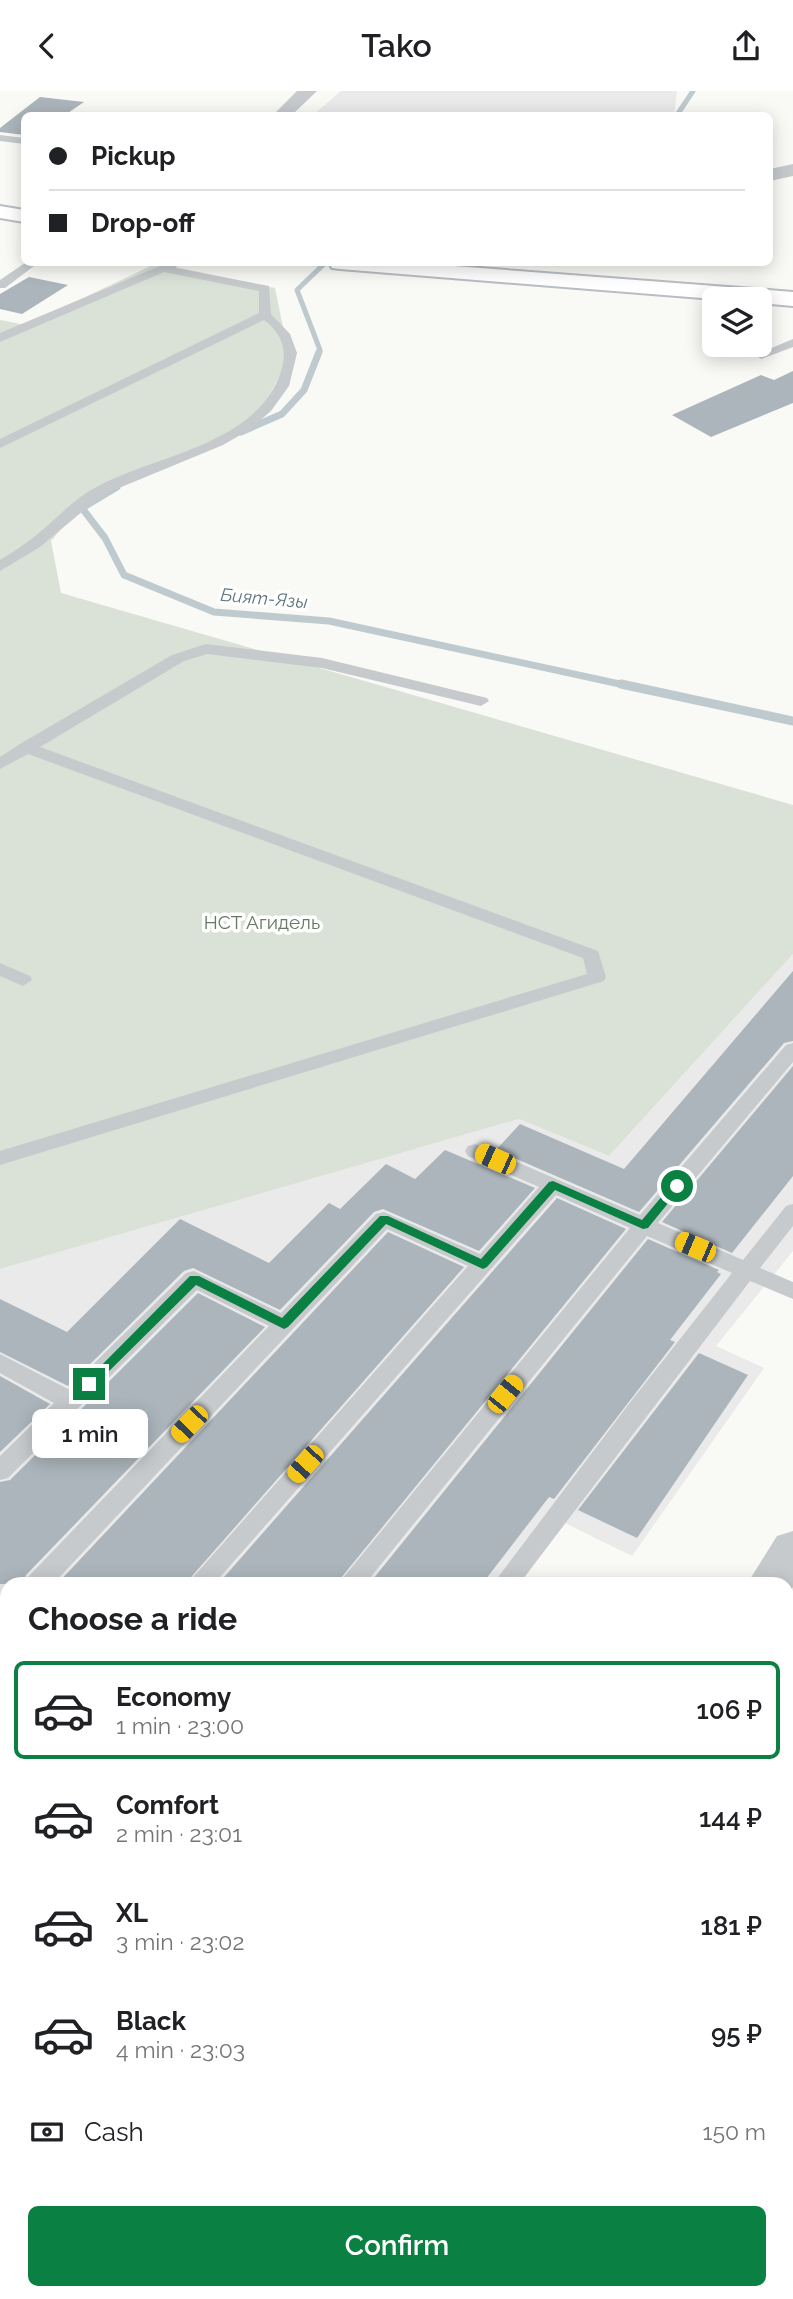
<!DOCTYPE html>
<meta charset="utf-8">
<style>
body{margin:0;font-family:Raleway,sans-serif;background:#f2f2f2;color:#202124;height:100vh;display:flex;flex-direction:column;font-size:26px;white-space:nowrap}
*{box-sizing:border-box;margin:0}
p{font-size:23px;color:#757577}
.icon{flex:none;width:38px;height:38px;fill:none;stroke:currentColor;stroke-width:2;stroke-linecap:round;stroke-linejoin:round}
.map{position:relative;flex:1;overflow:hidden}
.sheet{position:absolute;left:0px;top:1486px;width:794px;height:723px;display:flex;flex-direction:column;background:#fff;border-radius:21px 21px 0 0;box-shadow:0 4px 18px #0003}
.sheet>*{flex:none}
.guide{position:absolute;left:21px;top:21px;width:752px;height:154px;border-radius:10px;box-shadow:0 4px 18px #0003;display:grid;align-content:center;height:154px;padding:0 28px;background:#fff}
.controls{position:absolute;left:702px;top:196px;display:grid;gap:14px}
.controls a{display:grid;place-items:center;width:70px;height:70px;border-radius:10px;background:#fff;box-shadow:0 4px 18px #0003;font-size:35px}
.end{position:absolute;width:32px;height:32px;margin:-16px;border:9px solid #0b8043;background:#fff;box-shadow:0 0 0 4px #fff}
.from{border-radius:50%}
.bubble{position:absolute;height:49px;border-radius:10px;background:#fff;box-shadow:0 4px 18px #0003;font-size:23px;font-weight:600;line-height:49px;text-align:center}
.car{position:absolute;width:21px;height:42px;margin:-21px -10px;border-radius:9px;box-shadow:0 0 5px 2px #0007;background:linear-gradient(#f5c518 24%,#345 0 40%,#f5c518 0 76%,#345 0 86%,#f5c518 0)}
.guide b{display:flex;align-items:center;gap:24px;height:66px;font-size:26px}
.guide b+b{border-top:2px solid #e0e0e0}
.guide i{width:18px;height:18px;background:#202124}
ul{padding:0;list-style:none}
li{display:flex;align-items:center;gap:21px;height:98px;margin:0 14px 10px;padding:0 14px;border:4px solid transparent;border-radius:10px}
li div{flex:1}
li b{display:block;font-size:26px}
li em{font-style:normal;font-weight:600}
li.active{border-color:#0b8043}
li>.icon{width:63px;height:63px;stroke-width:1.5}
h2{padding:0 28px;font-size:32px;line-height:84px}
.pay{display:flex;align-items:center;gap:18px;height:77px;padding:0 28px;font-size:26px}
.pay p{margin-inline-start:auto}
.primary-button{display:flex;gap:14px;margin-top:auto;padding:14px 28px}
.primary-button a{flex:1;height:80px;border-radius:10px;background:#0b8043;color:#fff;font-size:28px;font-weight:600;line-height:80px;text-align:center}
header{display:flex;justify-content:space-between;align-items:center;height:91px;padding:0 28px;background:#fff;font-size:32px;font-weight:600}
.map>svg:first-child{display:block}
.built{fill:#e9eae9}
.green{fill:#dae1d7}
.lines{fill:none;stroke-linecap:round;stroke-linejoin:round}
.stream-far2{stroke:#becace;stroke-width:5}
.stream-far1{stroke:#becace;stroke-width:7}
.stream{stroke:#becace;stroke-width:9}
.building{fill:#acb5bb}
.secondary-casing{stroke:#b8bec2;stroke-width:4}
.service{fill:#c6cacd;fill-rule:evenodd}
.minor{fill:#c6cacd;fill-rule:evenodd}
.tertiary{fill:#c6cacd;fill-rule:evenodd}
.secondary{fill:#fff;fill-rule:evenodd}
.route{fill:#0b8043}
.labels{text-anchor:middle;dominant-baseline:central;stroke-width:7;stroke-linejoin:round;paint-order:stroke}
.far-water-label{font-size:18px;font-style:italic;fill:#5d747c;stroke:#fff}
.park-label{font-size:19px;fill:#667a61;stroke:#fff}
</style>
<header><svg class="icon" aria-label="back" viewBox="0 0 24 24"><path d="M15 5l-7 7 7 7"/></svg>Tako<svg class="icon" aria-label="share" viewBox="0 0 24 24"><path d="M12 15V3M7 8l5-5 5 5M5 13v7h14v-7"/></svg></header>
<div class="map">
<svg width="793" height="2208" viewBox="0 0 793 2208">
<rect width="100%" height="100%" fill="#f9f9f6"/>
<g class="built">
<path d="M341 0H677L674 24H313Z"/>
<path d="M793 863V1160L716 1255 764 1277 632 1465 565 1432 520 1493H7V2184L0 2194V1178L519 1028 609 1065Z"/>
</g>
<path class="green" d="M157 172 275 197 289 266 261 321 216 348 147 377 86 408 51 450 61 502 793 714V863L609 1065 519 1028 0 1178V229L26 234Z"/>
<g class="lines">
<g class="stream-far2">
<path d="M677 24 693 0"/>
<path d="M318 263 320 259 297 199 325 172"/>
</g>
<g class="stream-far1">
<path d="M241 341 282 323 304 299 319 261"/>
<path d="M117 396 82 417 105 447 124 484 214 521 329 530 629 595"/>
</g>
<path class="stream" d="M621 593 793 630"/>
</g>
<g class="building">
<path d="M40 6 84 11 65 24H24V44L0 41V37Z"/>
<path d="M29 186 68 194 22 223 0 218V203Z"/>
<path d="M793 280V312L711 346 672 324 761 284 774 289Z"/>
<path d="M793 880V950L784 952 639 1121 496 1059 520 1033 624 1078Z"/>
<path d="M793 975V1085L732 1162 662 1131Z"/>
<path d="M445 1059 535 1097 479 1160 383 1118 374 1121 280 1219 193 1177 184 1180 68 1295 0 1261V1208L67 1241 180 1128 269 1172 329 1112 340 1118 386 1073 415 1088Z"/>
<path d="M557 1107 626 1138 336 1493H218Z"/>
<path d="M388 1141 464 1176 185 1493H57Z"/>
<path d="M648 1148 719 1179 717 1181 721 1183 670 1249 675 1251 554 1408 549 1406 482 1493H369Z"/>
<path d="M198 1202 265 1236 26 1484 23 1493H0V1391L10 1389Z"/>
<path d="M699 1262 748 1284 637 1447 578 1419Z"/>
<path d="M0 1285 50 1313 0 1361Z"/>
</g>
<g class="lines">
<defs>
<g id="secondary">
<path d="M0 115 24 119V131L0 127Z"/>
<path d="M329 172H415L793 201V215L760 212V208H714L340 178 332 177Z"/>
</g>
</defs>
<use href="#secondary" class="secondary-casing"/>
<g class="service">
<path d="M0 44 24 47V53L0 50Z"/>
<path d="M25 172H38L5 197H0V189Z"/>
<path d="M167 172H181L175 177 269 195 271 223 290 243 297 262 289 295 271 320 249 339 223 354 102 404 40 456 0 480V469C12 462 24 454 35 445 55 430 71 410 93 398 152 364 258 355 281 280 288 259 282 243 264 229L0 357V348L259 222V200L164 181 0 251V242Z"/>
<path d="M793 248V256L761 268 755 264Z"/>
<path d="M206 553 322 567 487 607 489 610 481 615 322 577 207 563 184 570 40 656 598 860 606 886 604 890 0 1074V1060L587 883 583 867 28 663 0 678V666L20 653 172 564Z"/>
<path d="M0 872 30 885 32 889 23 895 0 885Z"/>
<path d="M793 952V971L658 1132 743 1169 786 1115 793 1113V1135L760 1177 793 1191V1208L750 1190 519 1493H493L628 1314 732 1182 647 1145 365 1493H338L630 1137 556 1104 214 1493H187L468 1175 387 1138 53 1493H25L28 1486 269 1235 197 1199 8 1387 0 1389V1365L54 1312 0 1282V1263L68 1298 186 1182 194 1180 281 1222 376 1123 384 1121 480 1163 539 1096 468 1065 465 1060 468 1055 475 1053 640 1124 786 954Z"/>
<path d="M7 1514V1540L0 1543V1516Z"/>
<path d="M7 1696V1726L0 1728V1699Z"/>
<path d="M0 1729 7 1731V1758L0 1756Z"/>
<path d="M7 1898V1932L0 1935V1901Z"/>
<path d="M7 2137V2175L0 2178V2140Z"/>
</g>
<g class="minor">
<path d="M793 73V85L770 90V78Z"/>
<path d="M793 1440V1496L788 1504V1493H747L777 1445Z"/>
<path d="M277 2202H337L335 2208H275Z"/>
</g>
<path class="tertiary" d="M297 0H317L292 24H273Z"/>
<use href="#secondary" class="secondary"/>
</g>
<path class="route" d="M553 1090 642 1129 673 1092 677 1091 682 1095 648 1137 643 1138 555 1099 487 1176 483 1178 386 1133 288 1236 284 1238 196 1194 93 1296 89 1297 83 1293 190 1185H199L282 1227 380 1125H388L481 1168 549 1091Z"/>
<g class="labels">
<g class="far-water-label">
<text transform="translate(264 507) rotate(5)">Бият-Язы</text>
</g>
<g class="park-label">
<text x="262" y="831">НСТ Агидель</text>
</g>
</g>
</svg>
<div class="controls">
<a><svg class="icon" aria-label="layers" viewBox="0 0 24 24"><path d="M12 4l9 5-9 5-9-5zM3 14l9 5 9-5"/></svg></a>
</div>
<i class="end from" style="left:677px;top:1095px"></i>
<i class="end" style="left:89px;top:1293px"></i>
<div class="bubble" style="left:32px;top:1318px;width:116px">1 min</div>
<i class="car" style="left:495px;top:1068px;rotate:294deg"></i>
<i class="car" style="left:695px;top:1156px;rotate:293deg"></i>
<i class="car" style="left:505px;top:1303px;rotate:39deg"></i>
<i class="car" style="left:189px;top:1333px;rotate:224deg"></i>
<i class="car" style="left:305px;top:1373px;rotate:222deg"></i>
<div class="guide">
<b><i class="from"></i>Pickup</b>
<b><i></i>Drop-off</b>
</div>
<section class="sheet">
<h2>Choose a ride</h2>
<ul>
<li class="active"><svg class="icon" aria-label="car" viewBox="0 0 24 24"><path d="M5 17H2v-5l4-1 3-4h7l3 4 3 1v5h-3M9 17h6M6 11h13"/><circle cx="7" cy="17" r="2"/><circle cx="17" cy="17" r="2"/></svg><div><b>Economy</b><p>1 min · 23:00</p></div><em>106 ₽</em></li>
<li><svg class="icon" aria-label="car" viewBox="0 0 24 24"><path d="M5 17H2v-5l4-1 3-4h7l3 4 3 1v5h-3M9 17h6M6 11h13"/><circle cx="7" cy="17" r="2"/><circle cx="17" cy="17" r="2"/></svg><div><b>Comfort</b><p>2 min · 23:01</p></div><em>144 ₽</em></li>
<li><svg class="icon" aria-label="car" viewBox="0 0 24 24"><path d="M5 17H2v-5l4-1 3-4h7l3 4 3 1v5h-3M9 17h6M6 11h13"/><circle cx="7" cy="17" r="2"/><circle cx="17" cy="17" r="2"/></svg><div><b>XL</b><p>3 min · 23:02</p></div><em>181 ₽</em></li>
<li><svg class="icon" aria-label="car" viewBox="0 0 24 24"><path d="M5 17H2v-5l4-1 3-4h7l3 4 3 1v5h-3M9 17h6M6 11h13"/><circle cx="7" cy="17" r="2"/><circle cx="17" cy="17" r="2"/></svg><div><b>Black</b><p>4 min · 23:03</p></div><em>95 ₽</em></li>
</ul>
<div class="pay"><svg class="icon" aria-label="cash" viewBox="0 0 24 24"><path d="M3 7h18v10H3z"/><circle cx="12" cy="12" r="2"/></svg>Cash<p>150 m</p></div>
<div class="primary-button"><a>Confirm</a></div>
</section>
</div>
